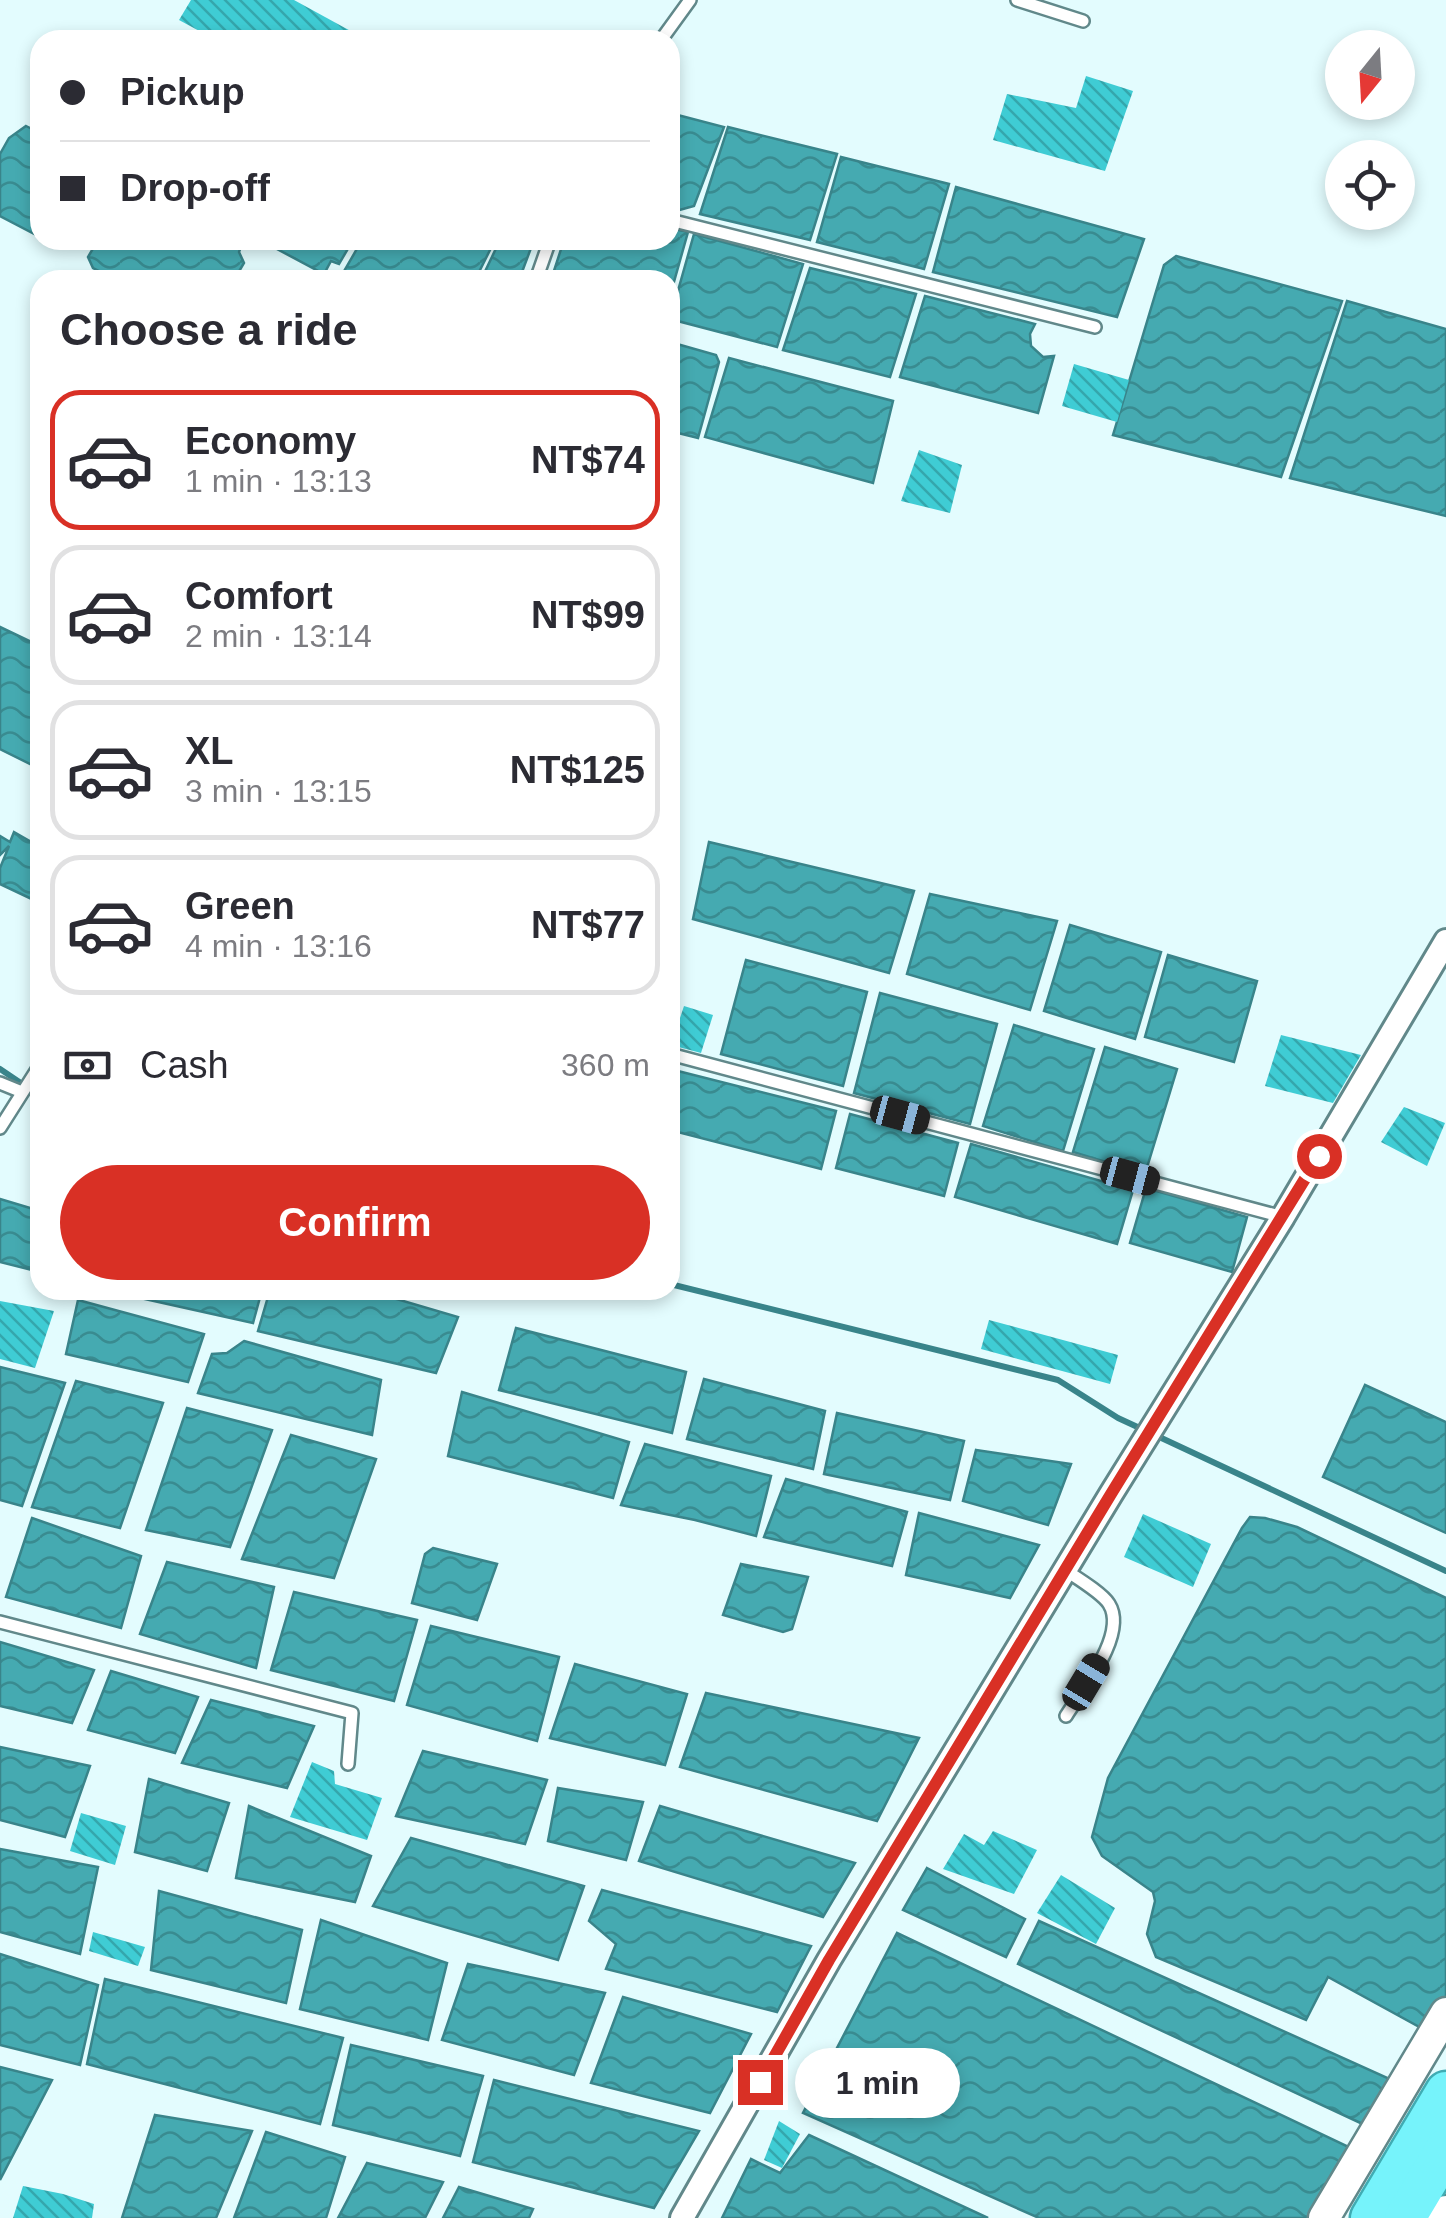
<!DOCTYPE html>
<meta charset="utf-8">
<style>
body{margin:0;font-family:Arial,sans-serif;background:#f2f2f3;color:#2b2b33;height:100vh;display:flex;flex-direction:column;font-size:38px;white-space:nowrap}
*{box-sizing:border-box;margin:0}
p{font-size:32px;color:#7c7c81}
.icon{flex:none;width:55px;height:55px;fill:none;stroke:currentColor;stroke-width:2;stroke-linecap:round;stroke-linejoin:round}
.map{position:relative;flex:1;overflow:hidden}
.drawer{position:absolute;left:30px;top:270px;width:650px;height:1030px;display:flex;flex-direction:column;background:#fff;border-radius:30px;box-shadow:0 5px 15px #0003}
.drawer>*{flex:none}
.banner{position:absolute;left:30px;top:30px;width:650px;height:220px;border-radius:30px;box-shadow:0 5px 15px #0003;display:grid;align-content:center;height:220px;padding:0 30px;background:#fff}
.needle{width:65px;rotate:198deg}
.controls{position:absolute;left:1325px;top:30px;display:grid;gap:20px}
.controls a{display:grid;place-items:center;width:90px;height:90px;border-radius:50%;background:#fff;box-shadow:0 5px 15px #0003;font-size:50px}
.end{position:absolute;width:45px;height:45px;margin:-22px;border:12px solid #d93025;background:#fff;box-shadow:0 0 0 5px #fff}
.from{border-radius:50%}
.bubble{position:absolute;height:70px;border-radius:35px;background:#fff;box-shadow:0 5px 15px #0003;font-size:32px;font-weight:700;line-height:70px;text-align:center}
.car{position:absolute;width:30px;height:60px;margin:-30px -15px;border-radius:12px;box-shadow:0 0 8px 2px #0007;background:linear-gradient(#222 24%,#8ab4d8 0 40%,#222 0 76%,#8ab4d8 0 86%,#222 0)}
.banner b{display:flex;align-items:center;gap:35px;height:95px;font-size:38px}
.banner b+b{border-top:2px solid #e1e1e2}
.banner i{width:25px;height:25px;background:#2b2b33}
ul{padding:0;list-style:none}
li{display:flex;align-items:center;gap:30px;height:140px;margin:0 20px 15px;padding:0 10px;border:5px solid #e1e1e2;border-radius:30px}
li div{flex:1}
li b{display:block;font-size:38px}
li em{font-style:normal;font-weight:700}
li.current{border-color:#d93025}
li>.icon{width:90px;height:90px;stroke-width:1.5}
h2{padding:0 30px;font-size:45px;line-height:120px}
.pay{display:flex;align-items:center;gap:25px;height:110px;padding:0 30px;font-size:38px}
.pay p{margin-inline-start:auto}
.primary-button{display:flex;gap:20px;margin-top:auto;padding:20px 30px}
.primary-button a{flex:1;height:115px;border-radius:60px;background:#d93025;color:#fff;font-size:40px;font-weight:700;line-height:115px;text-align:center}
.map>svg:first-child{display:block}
.water{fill:url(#water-waves);stroke:#39848a;stroke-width:2.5}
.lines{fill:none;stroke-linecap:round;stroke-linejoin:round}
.stream{stroke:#39848a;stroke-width:6}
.building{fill:url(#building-back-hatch)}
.service-casing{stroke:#61888a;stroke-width:16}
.minor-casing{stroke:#61888a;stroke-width:28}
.tertiary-casing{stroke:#61888a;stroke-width:35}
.trunk-casing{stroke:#40acb3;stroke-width:45}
.service{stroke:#fff;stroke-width:11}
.minor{stroke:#fff;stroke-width:22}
.tertiary{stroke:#fff;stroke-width:30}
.trunk{stroke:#76f3fb;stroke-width:40}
.route{stroke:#d93025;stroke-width:12}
</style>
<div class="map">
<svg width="1446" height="2218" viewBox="0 0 1446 2218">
<defs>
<pattern id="water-waves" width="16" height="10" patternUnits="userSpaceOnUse" patternTransform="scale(2.5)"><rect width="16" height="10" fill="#45aab1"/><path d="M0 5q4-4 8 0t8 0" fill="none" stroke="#398b90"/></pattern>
<pattern id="building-back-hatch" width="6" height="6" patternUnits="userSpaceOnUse" patternTransform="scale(2.5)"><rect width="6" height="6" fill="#3fccd4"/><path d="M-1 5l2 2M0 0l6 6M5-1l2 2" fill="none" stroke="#34a6ac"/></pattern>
</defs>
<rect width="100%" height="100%" fill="#e3fcfe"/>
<g class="water">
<path d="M670 113 724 127 694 206 676 211 670 210Z"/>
<path d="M26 126 40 133V237L0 216V154L9 138Z"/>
<path d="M728 127 837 154 810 240 700 214Z"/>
<path d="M841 157 949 184 924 269 817 242Z"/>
<path d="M956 187 1144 239 1117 317 933 272Z"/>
<path d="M670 228 688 232 670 296V280H551L564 240H670Z"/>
<path d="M694 234 803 264 777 347 670 319Z"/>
<path d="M98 240H241L243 241 239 252 244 263 234 280H117L93 268 88 257Z"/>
<path d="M260 240H353L339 264 331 261 324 274Z"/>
<path d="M362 240H495L475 280H339Z"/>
<path d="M500 240H534L519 280H481Z"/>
<path d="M1176 256 1342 301 1281 477 1113 435 1164 265Z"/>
<path d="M810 268 916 294 890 377 783 350Z"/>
<path d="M925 296 1035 324 1030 334 1031 346 1043 357 1054 356 1038 413 900 377Z"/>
<path d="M1347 301 1446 329V516L1290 478Z"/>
<path d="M670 342 716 355 719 362 698 438 670 431Z"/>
<path d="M729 358 893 401 873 483 705 437Z"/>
<path d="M0 627 40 646V769L0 749Z"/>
<path d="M14 832 40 847V903L0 884V868L9 846 0 855V836L10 842Z"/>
<path d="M709 842 914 891 889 973 693 919Z"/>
<path d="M930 894 1057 921 1030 1010 907 974Z"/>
<path d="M1070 925 1161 952 1135 1039 1044 1011Z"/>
<path d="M1168 955 1257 981 1234 1062 1145 1037Z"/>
<path d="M746 960 867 992 843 1086 721 1054Z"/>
<path d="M880 993 997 1024 970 1124 854 1093Z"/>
<path d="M1014 1025 1094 1049 1063 1151 983 1126Z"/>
<path d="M1105 1047 1177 1069 1145 1174 1073 1152Z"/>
<path d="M670 1069 836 1111 821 1169 670 1130Z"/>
<path d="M850 1114 958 1143 944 1196 836 1168Z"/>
<path d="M971 1144 1133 1190 1117 1244 955 1197Z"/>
<path d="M1146 1188 1247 1217 1232 1272 1130 1243Z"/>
<path d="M0 1199 40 1211V1272L0 1262Z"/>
<path d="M119 1290H262L253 1323 118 1293Z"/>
<path d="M270 1290H366L458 1317 436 1373 258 1331Z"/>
<path d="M78 1300 204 1334 188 1382 66 1354Z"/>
<path d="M516 1328 686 1372 672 1433 499 1390Z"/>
<path d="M244 1341 381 1380 372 1435 198 1393 212 1354 227 1353Z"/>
<path d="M0 1367 65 1383 22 1506 0 1500Z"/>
<path d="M704 1379 825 1411 813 1469 687 1439Z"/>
<path d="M76 1381 163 1403 120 1528 32 1507Z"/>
<path d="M1365 1385 1446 1422V1533L1323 1477Z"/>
<path d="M462 1392 629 1442 613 1498 448 1456Z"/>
<path d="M187 1408 272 1430 230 1547 146 1530Z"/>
<path d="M837 1413 964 1441 950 1500 824 1474Z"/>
<path d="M291 1435 376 1459 334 1578 242 1559Z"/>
<path d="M645 1444 771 1476 756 1536 695 1520 621 1505Z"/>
<path d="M976 1450 1071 1464 1048 1525 963 1501Z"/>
<path d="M786 1479 907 1512 892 1566 764 1537Z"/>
<path d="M919 1513 1039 1545 1010 1598 906 1575Z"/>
<path d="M1250 1517 1265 1518 1297 1527 1446 1598V2015L1434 2035 1328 1977 1306 2020 1156 1957 1147 1934 1155 1901 1153 1892 1102 1856 1092 1837 1108 1778 1242 1528Z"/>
<path d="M32 1518 141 1556 121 1628 6 1597Z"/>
<path d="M433 1548 497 1564 477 1620 412 1603 425 1554Z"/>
<path d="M167 1562 274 1587 256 1668 140 1634Z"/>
<path d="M741 1564 808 1577 792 1629 783 1632 723 1615Z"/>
<path d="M294 1592 417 1620 394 1701 271 1670Z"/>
<path d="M431 1626 559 1657 537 1741 407 1705Z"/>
<path d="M0 1642 94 1670 72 1723 0 1706Z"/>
<path d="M575 1664 687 1694 665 1765 550 1738Z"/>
<path d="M111 1671 198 1697 175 1753 88 1730Z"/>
<path d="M706 1693 919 1738 877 1821 680 1767Z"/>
<path d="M211 1700 314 1726 287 1788 182 1763Z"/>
<path d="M0 1747 90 1766 65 1837 0 1820Z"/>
<path d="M423 1751 547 1780 525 1844 396 1816Z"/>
<path d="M149 1779 229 1803 207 1871 135 1852Z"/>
<path d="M558 1788 643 1802 626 1860 548 1841Z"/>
<path d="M249 1806 371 1856 355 1902 236 1878Z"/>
<path d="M660 1806 855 1863 823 1917 639 1861Z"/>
<path d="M411 1838 584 1886 558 1960 373 1906Z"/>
<path d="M0 1849 98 1867 80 1954 0 1932Z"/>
<path d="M927 1868 1025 1919 1006 1957 903 1910Z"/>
<path d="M602 1890 811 1946 777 2012 606 1969 616 1944 589 1921Z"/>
<path d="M159 1891 302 1930 286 2003 151 1970Z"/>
<path d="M321 1920 447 1963 428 2040 300 2009Z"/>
<path d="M1039 1921 1392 2080 1367 2126 1018 1964Z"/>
<path d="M897 1933 1353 2149 1314 2218H1039L803 2113Z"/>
<path d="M0 1954 98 1985 80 2065 0 2045Z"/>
<path d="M468 1964 605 1993 574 2075 442 2040Z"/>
<path d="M105 1979 343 2038 320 2124 87 2064Z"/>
<path d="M623 1997 751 2034 710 2113 591 2083Z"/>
<path d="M351 2045 483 2076 460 2156 333 2125Z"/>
<path d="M0 2067 52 2080 0 2180Z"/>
<path d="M494 2080 699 2131 654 2208 473 2162Z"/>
<path d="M155 2115 252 2131 216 2218H122Z"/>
<path d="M266 2132 345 2157 326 2218H234Z"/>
<path d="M809 2135 988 2218H722L751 2159 780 2173Z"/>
<path d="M367 2163 443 2182 425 2218H338Z"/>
<path d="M459 2187 533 2209 529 2218H443Z"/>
</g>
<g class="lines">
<g class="stream">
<path d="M0 1069 40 1096"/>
<path d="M670 1284 1058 1380 1118 1418 1144 1430"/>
<path d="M1155 1435 1446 1571"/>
</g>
</g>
<g class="building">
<path d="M191 0H294L367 40H216L179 20Z"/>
<path d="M1086 76 1133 91 1105 171 993 140 1007 94 1076 108Z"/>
<path d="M1074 364 1129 380 1117 422 1062 406Z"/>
<path d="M919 450 962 465 950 513 901 501Z"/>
<path d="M684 1006 713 1015 701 1053 671 1045Z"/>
<path d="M1281 1035 1361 1055 1333 1103 1265 1086Z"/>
<path d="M1404 1107 1445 1123 1427 1166 1381 1142Z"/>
<path d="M0 1301 54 1311 35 1368 0 1359Z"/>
<path d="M989 1320 1118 1355 1110 1384 981 1349Z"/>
<path d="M1143 1514 1211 1544 1193 1587 1124 1557Z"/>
<path d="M312 1762 334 1771 335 1784 382 1798 367 1840 290 1817Z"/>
<path d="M81 1813 126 1826 115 1865 70 1851Z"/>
<path d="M993 1831 1037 1850 1014 1894 943 1869 964 1834 984 1845Z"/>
<path d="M1061 1875 1115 1908 1096 1944 1037 1913Z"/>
<path d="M93 1932 145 1947 138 1966 89 1951Z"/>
<path d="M779 2121 800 2134 782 2168 764 2160Z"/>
<path d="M23 2186 63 2194 94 2204 92 2218H13Z"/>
</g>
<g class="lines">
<defs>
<g id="service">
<path d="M1017 0 1083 21"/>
<path d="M661 40 690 0"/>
<path d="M670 220 1095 327"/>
<path d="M536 280 550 240"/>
<path d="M670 1054 1283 1217"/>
<path d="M0 1083 22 1092"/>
<path d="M0 1128 40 1065"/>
<path d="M1065 1570C1077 1578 1102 1593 1109 1604 1128 1634 1082 1690 1066 1716"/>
<path d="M0 1622 352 1713 348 1764"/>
</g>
<path id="minor" d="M682 2218 829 1960 1111 1494 1283 1217 1446 941"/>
<g id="tertiary">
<path d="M1324 2218 1446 2013"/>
<path d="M1442 2218 1446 2211"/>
</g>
<g id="trunk">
<path d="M1371 2218 1446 2092"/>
<path d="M1405 2218 1446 2149"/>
</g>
</defs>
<use href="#service" class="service-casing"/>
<use href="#minor" class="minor-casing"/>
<use href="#tertiary" class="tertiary-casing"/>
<use href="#trunk" class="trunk-casing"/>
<use href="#service" class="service"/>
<use href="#minor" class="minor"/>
<use href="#tertiary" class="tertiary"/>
<use href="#trunk" class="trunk"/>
</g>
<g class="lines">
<path class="route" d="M760 2082 829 1960 1111 1494 1319 1156"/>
</g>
</svg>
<div class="controls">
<a><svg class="needle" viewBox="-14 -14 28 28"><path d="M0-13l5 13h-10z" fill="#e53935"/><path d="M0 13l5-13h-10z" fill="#7c7c81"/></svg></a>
<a><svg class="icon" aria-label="locate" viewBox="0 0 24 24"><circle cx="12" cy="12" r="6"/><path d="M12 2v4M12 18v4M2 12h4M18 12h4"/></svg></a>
</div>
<i class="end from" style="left:1319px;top:1156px"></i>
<i class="end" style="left:760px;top:2082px"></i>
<div class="bubble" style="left:795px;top:2048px;width:165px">1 min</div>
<i class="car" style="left:900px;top:1115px;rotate:105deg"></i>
<i class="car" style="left:1130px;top:1176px;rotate:105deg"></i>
<i class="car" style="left:1086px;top:1682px;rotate:31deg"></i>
<div class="banner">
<b><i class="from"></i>Pickup</b>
<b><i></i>Drop-off</b>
</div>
<section class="drawer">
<h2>Choose a ride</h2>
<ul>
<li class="current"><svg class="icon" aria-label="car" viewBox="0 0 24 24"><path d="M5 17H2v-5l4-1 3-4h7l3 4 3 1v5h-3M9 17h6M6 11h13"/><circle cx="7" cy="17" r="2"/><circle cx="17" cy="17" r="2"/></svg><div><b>Economy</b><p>1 min · 13:13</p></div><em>NT$74</em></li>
<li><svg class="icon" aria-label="car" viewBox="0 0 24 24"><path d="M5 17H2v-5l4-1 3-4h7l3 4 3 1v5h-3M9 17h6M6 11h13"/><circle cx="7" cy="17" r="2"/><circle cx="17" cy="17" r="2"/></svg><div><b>Comfort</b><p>2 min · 13:14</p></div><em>NT$99</em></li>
<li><svg class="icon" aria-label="car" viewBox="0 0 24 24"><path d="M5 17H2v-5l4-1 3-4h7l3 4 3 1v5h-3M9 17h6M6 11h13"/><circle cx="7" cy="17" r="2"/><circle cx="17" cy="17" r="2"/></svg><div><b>XL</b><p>3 min · 13:15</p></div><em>NT$125</em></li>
<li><svg class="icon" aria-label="car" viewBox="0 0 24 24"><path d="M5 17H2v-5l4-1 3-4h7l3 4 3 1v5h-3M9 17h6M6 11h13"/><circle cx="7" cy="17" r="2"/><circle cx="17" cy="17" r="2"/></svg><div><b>Green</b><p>4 min · 13:16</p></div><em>NT$77</em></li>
</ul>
<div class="pay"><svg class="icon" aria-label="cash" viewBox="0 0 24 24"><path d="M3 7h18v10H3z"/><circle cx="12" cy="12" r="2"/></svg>Cash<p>360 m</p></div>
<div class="primary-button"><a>Confirm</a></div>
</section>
</div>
